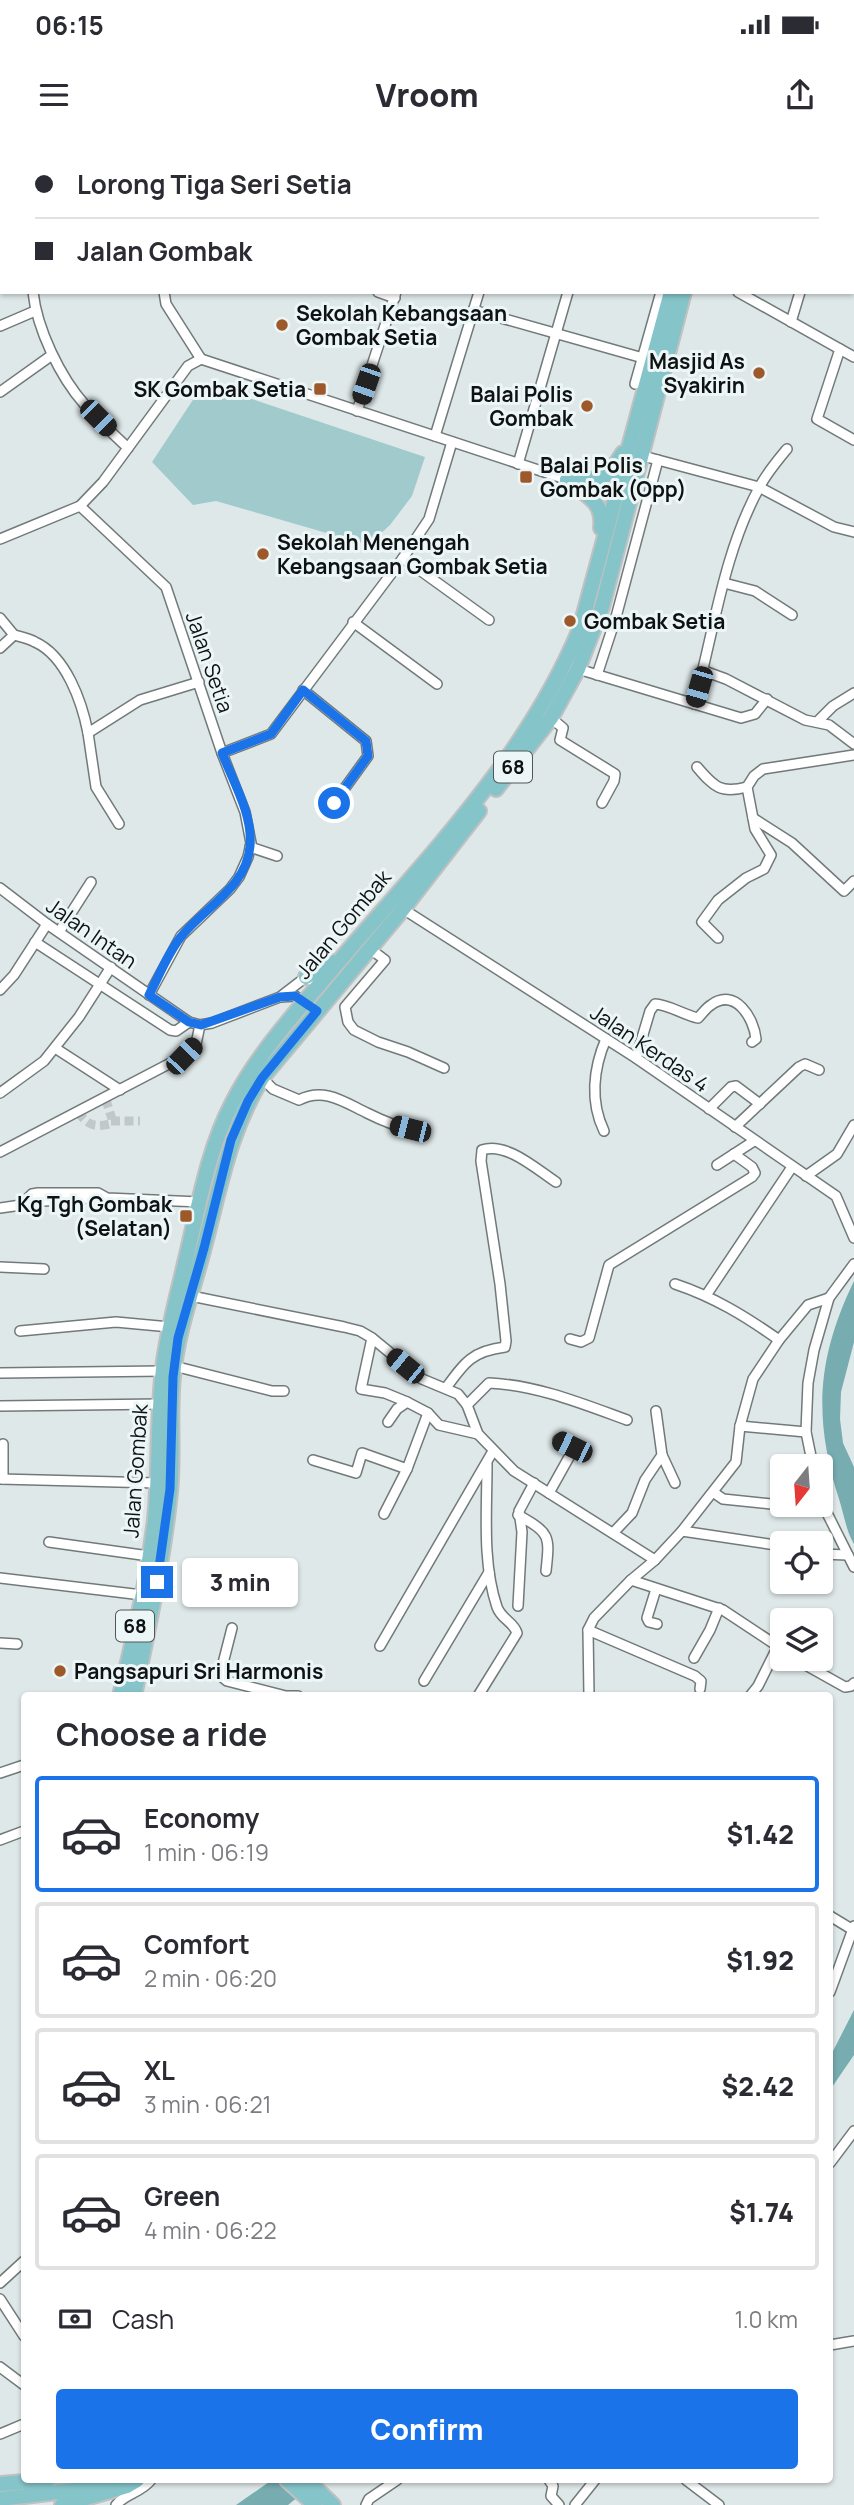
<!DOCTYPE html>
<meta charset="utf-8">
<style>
body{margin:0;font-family:Manrope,sans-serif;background:#f2f2f3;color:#2b2b33;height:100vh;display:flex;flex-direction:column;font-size:26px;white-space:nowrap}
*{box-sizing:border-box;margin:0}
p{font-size:23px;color:#7c7c81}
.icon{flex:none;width:38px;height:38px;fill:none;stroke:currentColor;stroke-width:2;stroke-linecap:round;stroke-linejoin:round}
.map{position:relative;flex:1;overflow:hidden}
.sheet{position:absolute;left:21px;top:1552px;width:812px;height:791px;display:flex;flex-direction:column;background:#fff;border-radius:7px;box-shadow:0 2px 5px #0004}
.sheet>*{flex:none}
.guide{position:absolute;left:0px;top:0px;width:854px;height:154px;box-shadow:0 2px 5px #0004;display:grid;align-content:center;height:154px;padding:0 35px;background:#fff}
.needle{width:46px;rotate:197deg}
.controls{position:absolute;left:770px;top:1314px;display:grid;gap:14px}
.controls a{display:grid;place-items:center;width:63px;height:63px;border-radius:7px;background:#fff;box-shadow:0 2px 5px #0004;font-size:35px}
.end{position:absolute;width:32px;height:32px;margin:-16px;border:9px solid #1a73e8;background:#fff;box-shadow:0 0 0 4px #fff}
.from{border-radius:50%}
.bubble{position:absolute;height:49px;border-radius:7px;background:#fff;box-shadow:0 2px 5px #0004;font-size:23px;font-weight:800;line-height:49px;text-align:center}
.car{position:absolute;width:21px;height:42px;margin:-21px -10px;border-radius:9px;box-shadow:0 0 5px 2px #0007;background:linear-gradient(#222 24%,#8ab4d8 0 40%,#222 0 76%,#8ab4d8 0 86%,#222 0)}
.guide b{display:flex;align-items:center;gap:24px;height:66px;font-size:26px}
.guide b+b{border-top:2px solid #e1e1e2}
.guide i{width:18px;height:18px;background:#2b2b33}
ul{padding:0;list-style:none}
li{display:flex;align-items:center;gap:21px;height:116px;margin:0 14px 10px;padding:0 21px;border:4px solid #e1e1e2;border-radius:7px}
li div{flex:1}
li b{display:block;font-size:26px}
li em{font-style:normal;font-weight:800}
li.active{border-color:#1a73e8}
li>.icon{width:63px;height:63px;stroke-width:1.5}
h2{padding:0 35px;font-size:32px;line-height:84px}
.pay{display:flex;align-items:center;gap:18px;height:77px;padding:0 35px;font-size:26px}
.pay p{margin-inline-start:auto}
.cta{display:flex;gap:14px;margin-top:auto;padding:14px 35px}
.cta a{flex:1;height:80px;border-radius:7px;background:#1a73e8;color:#fff;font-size:28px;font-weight:800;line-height:80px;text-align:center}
.status{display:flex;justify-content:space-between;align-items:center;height:49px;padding:0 35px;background:#fff;direction:ltr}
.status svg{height:19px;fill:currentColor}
header{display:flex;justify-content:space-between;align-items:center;height:91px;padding:0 35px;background:#fff;font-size:32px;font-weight:800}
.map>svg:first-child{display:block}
.green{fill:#a1cacd}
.water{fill:#77acb0}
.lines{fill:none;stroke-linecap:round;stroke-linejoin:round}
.minor-tunnel{stroke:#c0c8c9;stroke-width:9;stroke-dasharray:9 4.5;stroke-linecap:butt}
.minor-casing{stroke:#717979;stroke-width:12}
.primary-casing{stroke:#c1c1c2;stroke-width:18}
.minor{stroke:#fff;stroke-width:9}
.primary{stroke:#85c5ca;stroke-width:14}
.route{stroke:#1a73e8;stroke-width:9}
.poi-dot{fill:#9e592b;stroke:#edf6f6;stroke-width:2.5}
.labels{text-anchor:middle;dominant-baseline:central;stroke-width:6;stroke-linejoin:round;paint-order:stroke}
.shield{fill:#edf6f6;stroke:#525657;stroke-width:2}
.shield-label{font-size:19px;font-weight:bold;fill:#0f1213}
.poi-label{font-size:21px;font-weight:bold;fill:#0f1213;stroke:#edf6f6;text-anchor:start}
.street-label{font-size:21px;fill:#0f1213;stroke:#edf6f6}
</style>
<div class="status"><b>06:15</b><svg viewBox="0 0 49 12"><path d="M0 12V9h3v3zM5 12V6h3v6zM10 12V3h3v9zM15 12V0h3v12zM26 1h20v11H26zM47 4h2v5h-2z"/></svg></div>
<header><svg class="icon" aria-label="menu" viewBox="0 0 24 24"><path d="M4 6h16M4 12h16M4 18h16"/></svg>Vroom<svg class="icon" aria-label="share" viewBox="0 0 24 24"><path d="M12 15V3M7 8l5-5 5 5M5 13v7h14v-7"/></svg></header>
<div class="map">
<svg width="854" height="2365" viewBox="0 0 854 2365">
<rect width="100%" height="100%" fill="#dfe8e9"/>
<path class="green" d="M204 243 425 317 412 356 390 385 368 405 216 361 193 365 152 322Z"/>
<g class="water">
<path d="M854 1141V1202L841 1252 840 1279 843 1303 854 1327V1404C846 1391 844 1374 839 1359 813 1277 817 1218 854 1141Z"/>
<path d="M854 1870V1915L830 1950V1917Z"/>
<path d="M272 2340H319L288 2365H236Z"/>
</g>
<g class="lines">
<g class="minor-tunnel">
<path d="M78 972C87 984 93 988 109 984L112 979 105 957"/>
<path d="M111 981H140"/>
</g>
<defs>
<g id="minor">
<path d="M84 0 86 2"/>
<path d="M455 0 461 2"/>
<path d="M814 0 818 2"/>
<path d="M335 2V0"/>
<path d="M445 2 446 0"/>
<path d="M694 2V0"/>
<path d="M758 2V0"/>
<path d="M852 16 854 17"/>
<path d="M0 51H2"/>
<path d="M852 73H854"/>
<path d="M852 113 854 114"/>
<path d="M33 152C37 189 60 237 85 265 98 280 113 294 128 308"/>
<path d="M164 152 166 164 201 219"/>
<path d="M378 152 395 158"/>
<path d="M738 152 854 217"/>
<path d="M473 170 643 218"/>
<path d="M791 182 800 152"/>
<path d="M0 186 35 171"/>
<path d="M840 209 817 279 854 300"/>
<path d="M635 244 661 152"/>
<path d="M0 252 52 215"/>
<path d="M357 271 396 152"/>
<path d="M435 296 479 152"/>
<path d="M643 316 759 347 834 387 854 392"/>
<path d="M518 324 568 152"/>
<path d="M80 366 166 447 222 613 245 672 251 703 248 717 239 737 230 749 181 796 149 855"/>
<path d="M0 399 80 366 103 342 188 226 201 219 620 357"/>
<path d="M403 418 489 480"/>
<path d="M724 443 755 451 792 475"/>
<path d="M0 478 14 495 0 508"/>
<path d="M353 482 437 544"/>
<path d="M14 495C21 497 28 498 35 502 66 516 82 562 88 593"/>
<path d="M578 529 741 578 755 574 767 559"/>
<path d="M704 531 726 539 805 580 829 585 854 604"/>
<path d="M597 535 616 477 658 320"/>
<path d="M303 550 366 601 368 616 334 663"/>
<path d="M694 564C714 492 723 414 759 348 766 334 777 321 787 309"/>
<path d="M551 578 563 588 560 600 615 634 614 641 602 663"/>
<path d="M817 582 833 566 854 553"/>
<path d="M222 613 271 594 403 418 429 379 452 302"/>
<path d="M697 627C714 647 721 654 747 647"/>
<path d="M753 678 792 703 844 751 854 741"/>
<path d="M119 684 96 647 88 593 140 560 199 542"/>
<path d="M250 707 277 716"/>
<path d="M0 748 47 784 189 882 200 885 212 883 280 857 306 837 310 840"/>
<path d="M403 769 636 918 836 1056 854 1098"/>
<path d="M59 792 91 742"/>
<path d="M718 798 702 782 718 760 746 738 764 729 771 715 755 689 747 647 754 636 763 629 854 615"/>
<path d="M35 802 170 890 176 891 189 882"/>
<path d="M369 808 385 820 345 867 348 882 354 890 378 902 408 912 444 928"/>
<path d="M0 850 14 835 47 784"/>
<path d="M281 857 295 856 317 871"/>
<path d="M55 908 120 950"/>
<path d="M636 918 650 871 655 864C667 864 684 875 698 878 702 874 706 868 711 865 735 847 754 878 756 899L752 902"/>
<path d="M262 938 273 949 299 960C324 947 344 962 367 973 381 980 395 986 410 989"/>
<path d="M0 953 44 921 79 877 111 827"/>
<path d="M709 969 731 947 736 946 760 964"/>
<path d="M735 987 799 927 805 924 819 930"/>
<path d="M604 991C590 962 593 929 606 899"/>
<path d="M0 1012 184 916 196 904 200 885"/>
<path d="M717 1025 754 1001"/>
<path d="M806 1036 837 1014 854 985"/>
<path d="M26 1062 95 1058"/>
<path d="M0 1068 21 1065 32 1054 38 1053H98L107 1058 200 1062"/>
<path d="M0 1127 44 1129"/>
<path d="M675 1144C714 1157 745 1176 779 1200"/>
<path d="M707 1154 792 1027"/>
<path d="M191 1156 344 1187 360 1191 372 1198 422 1239 458 1254 467 1265 478 1294 514 1331 655 1420"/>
<path d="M20 1191 116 1182 170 1187"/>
<path d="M372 1198 361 1249 385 1253 407 1262"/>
<path d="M570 1199 581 1202 589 1198 609 1125 752 1037 755 1033 752 1027 734 1014"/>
<path d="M174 1226 272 1251H284"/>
<path d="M0 1233 163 1231"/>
<path d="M446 1248C464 1223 472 1211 505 1207L506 1201 500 1144 481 1021 482 1010C507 1002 536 1029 556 1042"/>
<path d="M467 1265 489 1243C537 1245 583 1264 627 1280"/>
<path d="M0 1266 161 1264"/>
<path d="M388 1282 397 1269 407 1262 428 1273 439 1285 478 1294"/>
<path d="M740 1286 806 1292"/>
<path d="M662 1315 675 1343"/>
<path d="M313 1320 356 1333 362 1313 407 1329"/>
<path d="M813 1326 806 1292 808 1243 814 1210 829 1158 854 1124"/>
<path d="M0 1339 157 1343"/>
<path d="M3 1339V1304"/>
<path d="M713 1352 723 1359 771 1364"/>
<path d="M549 1353 573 1310 558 1300"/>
<path d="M821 1361 854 1427"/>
<path d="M384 1374 407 1329 428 1273"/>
<path d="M518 1375C550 1393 550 1395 546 1431"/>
<path d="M682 1391 782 1406"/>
<path d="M613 1393 632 1373 645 1340 662 1315 656 1271"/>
<path d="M49 1402 149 1416"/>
<path d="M821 1414 848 1415"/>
<path d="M0 1438 142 1455"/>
<path d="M631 1440 723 1470 782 1509"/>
<path d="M656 1449 647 1478 649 1482 657 1484"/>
<path d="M518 1466 522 1392 519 1371 534 1343"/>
<path d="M232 1488 221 1531 222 1537 227 1541 286 1556H298"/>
<path d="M588 1490 695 1536 701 1541 700 1549"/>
<path d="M0 1503 17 1504"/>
<path d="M380 1506 493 1311"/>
<path d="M694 1518 710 1490 719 1468"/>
<path d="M795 1519 845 1547 851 1546 854 1543"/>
<path d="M424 1541 489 1432"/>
<path d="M478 1556 517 1493C514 1482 501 1479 497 1467 482 1423 487 1370 487 1324"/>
<path d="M589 1556 588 1490 594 1478 631 1440 655 1420 682 1391 736 1322 740 1286 753 1239 779 1200 808 1165 829 1158"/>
<path d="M750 1556 758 1546 778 1506"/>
<path d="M0 1633 24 1625"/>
<path d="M0 1700 24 1691"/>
<path d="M830 1776 853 1790"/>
<path d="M830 1852 854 1786"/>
<path d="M830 2023 854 1991"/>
<path d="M0 2143 24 2121"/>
<path d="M0 2159 24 2196"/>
<path d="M830 2205 854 2201"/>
<path d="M0 2227 24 2245"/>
<path d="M0 2294 24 2284"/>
<path d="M549 2340 553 2346 551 2356 559 2365"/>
<path d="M686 2340 719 2365"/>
<path d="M116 2365C125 2354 142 2352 151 2340"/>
<path d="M366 2365 369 2359 397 2340"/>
<path d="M575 2365 595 2340"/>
</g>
<g id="primary">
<path d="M708 2 709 0"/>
<path d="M722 2 723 0"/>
<path d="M567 340C586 356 604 360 601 388"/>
<path d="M567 340C601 340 604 344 623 313"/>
<path d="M496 649 551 578 578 529 602 467 684 152"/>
<path d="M306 837 332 822"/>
<path d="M120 1556C134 1498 148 1438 155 1379 160 1329 157 1279 163 1229 167 1193 177 1158 185 1123 198 1070 207 1011 233 962 257 915 295 873 330 832 421 724 525 622 580 489L671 152"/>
<path d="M134 1556C148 1488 163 1421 170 1352 174 1314 169 1274 173 1236 177 1192 193 1150 204 1107 220 1047 229 992 262 938L403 769 479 671"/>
<path d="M287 2340 315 2365"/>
<path d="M307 2340 333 2365"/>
<path d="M0 2344 48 2340"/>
<path d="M0 2359 74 2350 108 2340"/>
<path d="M62 2365 127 2346 137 2340"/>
</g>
</defs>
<use href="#minor" class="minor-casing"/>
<use href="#primary" class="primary-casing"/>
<use href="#minor" class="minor"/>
<use href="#primary" class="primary"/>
</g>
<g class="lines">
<path class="route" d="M157 1442 170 1349 173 1237 178 1198 204 1108 231 1000 248 961 262 938 317 871 295 856 280 857 201 885 189 882 149 855C159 836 167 815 180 798 203 768 247 748 250 706 253 675 233 641 222 613L271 594 303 550 366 601 368 616 334 663"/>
</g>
<g class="poi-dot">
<circle cx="282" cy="185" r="7"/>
<circle cx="759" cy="233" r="7"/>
<rect x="313" y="242" width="14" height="14" rx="3.5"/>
<circle cx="587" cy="266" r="7"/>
<rect x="519" y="330" width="14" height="14" rx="3.5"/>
<circle cx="263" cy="414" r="7"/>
<circle cx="570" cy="481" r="7"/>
<rect x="179" y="1069" width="14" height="14" rx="3.5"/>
<circle cx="60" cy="1531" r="7"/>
</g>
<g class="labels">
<g class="shield">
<rect x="494" y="611.5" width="38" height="31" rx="5"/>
<rect x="116" y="1470.5" width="38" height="31" rx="5"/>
</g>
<g class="shield-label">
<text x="513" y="627">68</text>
<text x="135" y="1486">68</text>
</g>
<g class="poi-label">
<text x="296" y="173">Sekolah Kebangsaan<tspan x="296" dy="24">Gombak Setia</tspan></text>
<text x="745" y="221" text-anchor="end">Masjid As<tspan x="745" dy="24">Syakirin</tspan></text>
<text x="306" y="249" text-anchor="end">SK Gombak Setia</text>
<text x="573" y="254" text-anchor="end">Balai Polis<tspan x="573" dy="24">Gombak</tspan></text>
<text x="540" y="325">Balai Polis<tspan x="540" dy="24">Gombak (Opp)</tspan></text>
<text x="277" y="402">Sekolah Menengah<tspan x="277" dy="24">Kebangsaan Gombak Setia</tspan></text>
<text x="584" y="481">Gombak Setia</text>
<text x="172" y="1064" text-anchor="end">Kg Tgh Gombak<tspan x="172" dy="24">(Selatan)</tspan></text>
<text x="74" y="1531">Pangsapuri Sri Harmonis</text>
</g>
<g class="street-label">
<text transform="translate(210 522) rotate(71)">Jalan Setia</text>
<text transform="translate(343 784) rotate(-50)">Jalan Gombak</text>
<text transform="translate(92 793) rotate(35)">Jalan Intan</text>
<text transform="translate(650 908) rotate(34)">Jalan Kerdas 4</text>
<text transform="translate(135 1331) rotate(-86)">Jalan Gombak</text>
</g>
</g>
</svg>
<div class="controls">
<a><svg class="needle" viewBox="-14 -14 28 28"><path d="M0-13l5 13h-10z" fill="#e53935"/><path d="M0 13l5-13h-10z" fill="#7c7c81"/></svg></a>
<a><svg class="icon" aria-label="locate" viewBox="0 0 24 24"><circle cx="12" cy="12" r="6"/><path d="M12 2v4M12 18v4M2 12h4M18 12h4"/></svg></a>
<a><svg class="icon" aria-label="layers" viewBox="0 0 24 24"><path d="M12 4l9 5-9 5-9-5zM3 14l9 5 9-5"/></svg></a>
</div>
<i class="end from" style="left:334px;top:663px"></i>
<i class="end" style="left:157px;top:1442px"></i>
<div class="bubble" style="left:182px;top:1418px;width:116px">3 min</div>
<i class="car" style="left:366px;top:244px;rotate:199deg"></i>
<i class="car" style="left:98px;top:278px;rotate:135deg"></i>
<i class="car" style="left:699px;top:547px;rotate:196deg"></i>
<i class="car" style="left:184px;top:916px;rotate:44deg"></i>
<i class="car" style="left:410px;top:989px;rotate:284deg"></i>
<i class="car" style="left:405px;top:1226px;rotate:309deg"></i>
<i class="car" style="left:572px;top:1307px;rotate:296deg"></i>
<div class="guide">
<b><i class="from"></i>Lorong Tiga Seri Setia</b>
<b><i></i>Jalan Gombak</b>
</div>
<section class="sheet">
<h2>Choose a ride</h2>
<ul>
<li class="active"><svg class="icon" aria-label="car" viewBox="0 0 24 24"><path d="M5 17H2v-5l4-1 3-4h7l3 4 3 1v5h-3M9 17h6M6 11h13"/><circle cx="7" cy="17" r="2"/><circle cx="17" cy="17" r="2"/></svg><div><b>Economy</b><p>1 min · 06:19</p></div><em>$1.42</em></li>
<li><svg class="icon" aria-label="car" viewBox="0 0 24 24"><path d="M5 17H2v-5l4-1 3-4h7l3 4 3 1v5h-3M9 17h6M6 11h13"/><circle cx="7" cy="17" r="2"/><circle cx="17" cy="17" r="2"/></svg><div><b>Comfort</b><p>2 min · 06:20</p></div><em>$1.92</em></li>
<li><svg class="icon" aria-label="car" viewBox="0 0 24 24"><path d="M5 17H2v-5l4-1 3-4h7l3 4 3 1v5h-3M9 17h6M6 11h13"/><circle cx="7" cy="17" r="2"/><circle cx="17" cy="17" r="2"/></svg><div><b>XL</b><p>3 min · 06:21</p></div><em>$2.42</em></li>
<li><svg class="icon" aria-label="car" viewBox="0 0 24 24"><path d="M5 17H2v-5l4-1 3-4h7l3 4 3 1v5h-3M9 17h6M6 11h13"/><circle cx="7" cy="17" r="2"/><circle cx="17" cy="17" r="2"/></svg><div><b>Green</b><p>4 min · 06:22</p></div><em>$1.74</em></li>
</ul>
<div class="pay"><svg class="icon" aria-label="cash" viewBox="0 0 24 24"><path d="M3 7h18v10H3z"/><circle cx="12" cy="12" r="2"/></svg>Cash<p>1.0 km</p></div>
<div class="cta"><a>Confirm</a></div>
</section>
</div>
